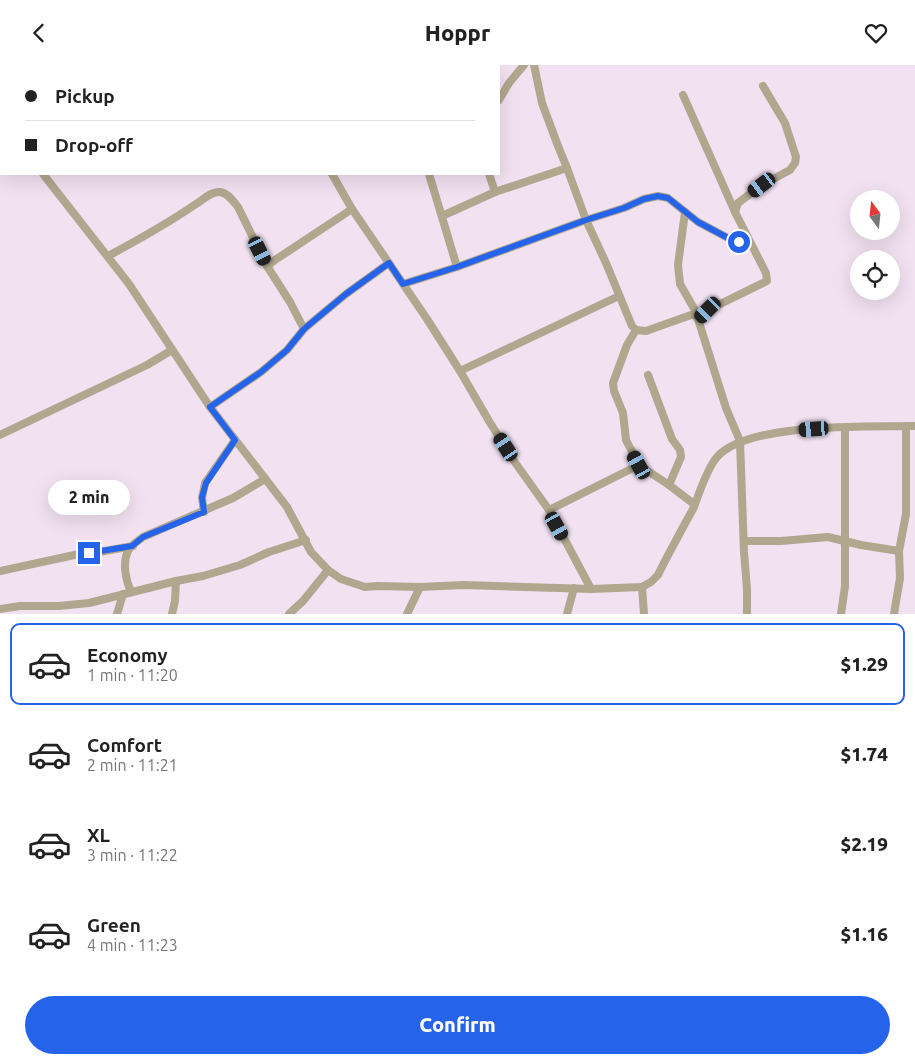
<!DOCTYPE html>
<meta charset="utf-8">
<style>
body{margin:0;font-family:Ubuntu,sans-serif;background:#f2f2f2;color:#222;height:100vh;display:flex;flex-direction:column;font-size:19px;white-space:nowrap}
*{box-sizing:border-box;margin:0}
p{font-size:16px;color:#767676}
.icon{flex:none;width:28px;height:28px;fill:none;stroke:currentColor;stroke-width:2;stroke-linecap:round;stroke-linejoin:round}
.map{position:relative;height:549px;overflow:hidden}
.details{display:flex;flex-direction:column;background:#fff;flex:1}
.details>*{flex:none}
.banner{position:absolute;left:0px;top:0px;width:500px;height:110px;box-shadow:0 5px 20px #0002;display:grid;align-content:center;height:110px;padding:0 25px;background:#fff}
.needle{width:32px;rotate:345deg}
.tools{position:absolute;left:850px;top:125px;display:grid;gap:10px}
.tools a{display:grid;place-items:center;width:50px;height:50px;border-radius:50%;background:#fff;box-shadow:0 5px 20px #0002;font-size:25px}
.end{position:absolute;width:22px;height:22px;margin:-11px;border:6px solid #2563eb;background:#fff;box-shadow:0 0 0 2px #fff}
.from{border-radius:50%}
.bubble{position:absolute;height:35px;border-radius:18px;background:#fff;box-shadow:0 5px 20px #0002;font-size:16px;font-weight:800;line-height:35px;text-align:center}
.car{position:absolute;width:15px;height:30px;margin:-15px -8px;border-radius:6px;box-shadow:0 0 4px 1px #0007;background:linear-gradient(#222 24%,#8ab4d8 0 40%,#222 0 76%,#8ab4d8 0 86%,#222 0)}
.banner b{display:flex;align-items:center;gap:18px;height:48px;font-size:19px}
.banner b+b{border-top:1px solid #e0e0e0}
.banner i{width:12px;height:12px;background:#222}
ul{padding:9px 0 0;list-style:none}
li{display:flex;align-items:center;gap:15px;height:82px;margin:0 10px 8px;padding:0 15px;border:2px solid transparent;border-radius:10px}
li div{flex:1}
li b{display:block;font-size:19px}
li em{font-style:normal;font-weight:800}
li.on{border-color:#2563eb}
li>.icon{width:45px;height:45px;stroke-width:1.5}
.action{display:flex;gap:10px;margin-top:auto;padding:10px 25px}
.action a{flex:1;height:58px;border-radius:30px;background:#2563eb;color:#fff;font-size:20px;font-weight:800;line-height:58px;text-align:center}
header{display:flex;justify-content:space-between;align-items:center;height:65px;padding:0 25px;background:#fff;font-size:22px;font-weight:800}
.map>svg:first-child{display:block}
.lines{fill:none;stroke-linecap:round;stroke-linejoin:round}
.street{stroke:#b0a78e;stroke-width:8}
.route{stroke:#2563eb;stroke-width:6}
</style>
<header><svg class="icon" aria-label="back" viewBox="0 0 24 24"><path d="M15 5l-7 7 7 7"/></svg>Hoppr<svg class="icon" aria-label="heart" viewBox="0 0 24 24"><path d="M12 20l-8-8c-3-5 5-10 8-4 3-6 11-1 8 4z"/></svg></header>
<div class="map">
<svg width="915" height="549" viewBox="0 0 915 549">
<rect width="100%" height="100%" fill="#f1e1f1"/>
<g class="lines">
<g class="street">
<path d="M275 0V1"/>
<path d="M392 0 393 1"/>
<path d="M450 0V1"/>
<path d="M479 0V1"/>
<path d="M534 0 542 38 558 81 567 103 586 155 606 198 632 261 636 265 646 266 691 250H694L700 254H698L726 343 740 376 744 487 747 524V549"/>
<path d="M365 1 366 0"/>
<path d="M683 30 735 147"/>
<path d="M499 35 509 18 524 0"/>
<path d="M0 47 1 48"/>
<path d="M43 109 129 219 210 342 287 442 311 487 328 505 341 514 365 522 377 521 420 522 464 520 591 524 642 522 651 517 658 510C665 495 673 481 681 466 685 458 690 450 694 442 699 428 708 401 718 391 750 357 869 362 915 361"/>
<path d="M332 109 352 144 427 254 460 306 489 356 514 396 549 445 591 524"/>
<path d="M429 109 457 202"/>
<path d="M489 109 495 127"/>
<path d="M685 147 678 200 680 219 700 254 708 245 767 216 766 208 735 147 738 138 762 120 790 105 795 98 796 92 785 58 763 21"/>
<path d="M442 151 495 127 567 103"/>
<path d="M108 191C138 175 168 158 196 139 203 135 211 126 220 127 228 128 233 136 238 142L267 201 290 237 304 264"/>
<path d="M267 201 275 195 352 144"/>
<path d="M403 219 457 202 586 155 624 143 644 134 658 131 668 133 698 157 728 173 751 180"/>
<path d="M636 265 627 280 613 318 614 326 623 348 626 375 639 400 669 420 694 439"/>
<path d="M460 306 619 231"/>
<path d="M648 310 672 374 680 385 681 392 669 420"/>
<path d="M210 342 261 307 287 285 304 264 346 229 389 198"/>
<path d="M0 370 147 300 172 285"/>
<path d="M549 445 639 400"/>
<path d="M204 447 202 433 205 418 235 375"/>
<path d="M744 476H781L828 472 861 480 899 486"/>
<path d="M0 506 79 489 99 487 133 481"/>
<path d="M642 522 644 549"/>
<path d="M131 527C126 516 122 498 128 486 131 480 138 476 143 472L233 433 265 414"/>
<path d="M0 544 20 541H59L89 538 176 516 203 511 240 500 269 487 306 475"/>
<path d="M117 549 123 529"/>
<path d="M172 549 175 536 176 516"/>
<path d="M289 549 303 536 328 505"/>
<path d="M407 549 420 522"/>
<path d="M567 549 574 523"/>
<path d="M841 549 845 521V362"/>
<path d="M894 549 900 513 899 486 906 449V361"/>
</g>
</g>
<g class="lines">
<path class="route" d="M89 488 132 481 143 472 204 447 202 432 206 418 235 375 210 342 261 307 287 285 304 264 346 229 389 198 403 219 457 202 586 155 624 143 644 134 658 131 668 133 698 157 728 173 739 177"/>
</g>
</svg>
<div class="tools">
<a><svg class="needle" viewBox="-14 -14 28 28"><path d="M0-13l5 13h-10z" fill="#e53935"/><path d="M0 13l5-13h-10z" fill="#767676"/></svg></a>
<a><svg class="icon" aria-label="locate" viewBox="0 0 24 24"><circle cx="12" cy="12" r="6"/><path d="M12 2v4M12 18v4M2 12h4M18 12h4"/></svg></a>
</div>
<i class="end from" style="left:739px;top:177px"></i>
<i class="end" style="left:89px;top:488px"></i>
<div class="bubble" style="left:48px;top:415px;width:82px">2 min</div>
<i class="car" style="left:762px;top:120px;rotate:233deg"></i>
<i class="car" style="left:260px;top:186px;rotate:153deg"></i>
<i class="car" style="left:708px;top:245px;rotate:225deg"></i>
<i class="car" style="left:814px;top:364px;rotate:266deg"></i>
<i class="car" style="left:506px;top:382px;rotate:327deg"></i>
<i class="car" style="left:639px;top:400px;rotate:331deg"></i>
<i class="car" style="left:557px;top:461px;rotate:151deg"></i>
<div class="banner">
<b><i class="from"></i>Pickup</b>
<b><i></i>Drop-off</b>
</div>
</div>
<section class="details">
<ul>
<li class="on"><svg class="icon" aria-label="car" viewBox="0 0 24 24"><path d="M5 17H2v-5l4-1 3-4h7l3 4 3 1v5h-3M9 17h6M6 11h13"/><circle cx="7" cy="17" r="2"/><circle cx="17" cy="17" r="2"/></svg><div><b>Economy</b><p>1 min · 11:20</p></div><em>$1.29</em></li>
<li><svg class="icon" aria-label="car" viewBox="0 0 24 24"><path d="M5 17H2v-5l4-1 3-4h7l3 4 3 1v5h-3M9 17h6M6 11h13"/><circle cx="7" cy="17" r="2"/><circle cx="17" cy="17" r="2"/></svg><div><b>Comfort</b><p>2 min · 11:21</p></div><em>$1.74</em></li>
<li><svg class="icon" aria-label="car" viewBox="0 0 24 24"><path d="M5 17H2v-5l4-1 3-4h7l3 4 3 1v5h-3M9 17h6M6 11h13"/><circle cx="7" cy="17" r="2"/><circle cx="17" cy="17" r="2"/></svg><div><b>XL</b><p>3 min · 11:22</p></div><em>$2.19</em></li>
<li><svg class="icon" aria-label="car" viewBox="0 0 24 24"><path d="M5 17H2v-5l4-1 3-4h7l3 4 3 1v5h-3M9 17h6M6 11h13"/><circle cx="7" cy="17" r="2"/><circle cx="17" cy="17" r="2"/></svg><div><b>Green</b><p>4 min · 11:23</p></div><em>$1.16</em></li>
</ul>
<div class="action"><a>Confirm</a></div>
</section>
